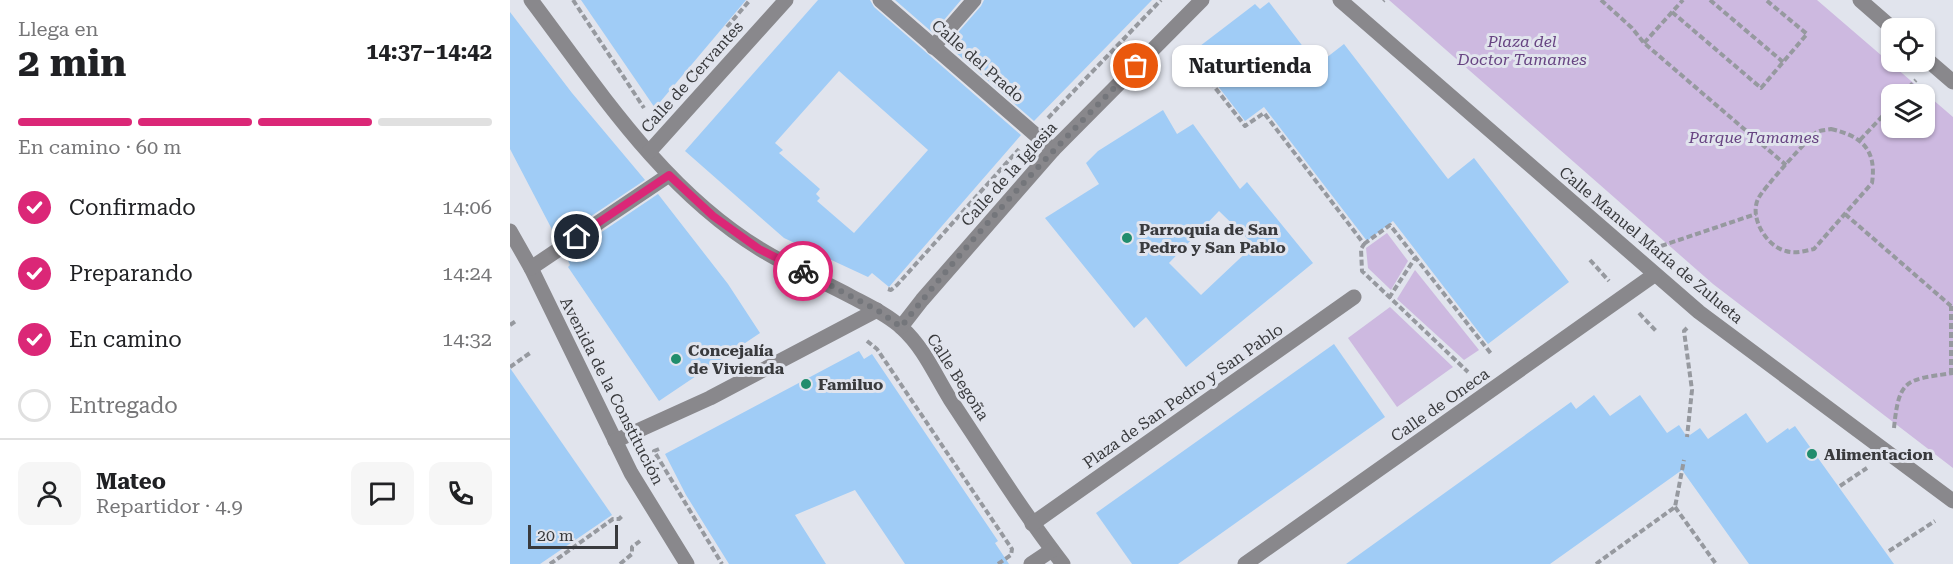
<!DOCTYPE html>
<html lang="es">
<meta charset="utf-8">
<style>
body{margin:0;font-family:"Roboto Serif",serif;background:#f6f6f6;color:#202124;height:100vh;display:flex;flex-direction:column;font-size:22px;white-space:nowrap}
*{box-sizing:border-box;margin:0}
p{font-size:20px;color:#757577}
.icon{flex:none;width:33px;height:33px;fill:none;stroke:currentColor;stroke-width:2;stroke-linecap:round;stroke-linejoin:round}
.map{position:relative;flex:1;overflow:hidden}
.sheet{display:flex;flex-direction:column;background:#fff;width:510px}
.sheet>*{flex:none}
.controls{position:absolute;left:1371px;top:18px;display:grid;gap:12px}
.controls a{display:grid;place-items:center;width:54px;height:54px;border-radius:12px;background:#fff;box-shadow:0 2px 4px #0004;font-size:30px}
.scale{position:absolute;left:18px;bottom:15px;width:90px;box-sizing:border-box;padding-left:6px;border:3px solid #393a3d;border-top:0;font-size:16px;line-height:21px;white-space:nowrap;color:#393a3d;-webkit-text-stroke:4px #e1e4ed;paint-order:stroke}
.pin{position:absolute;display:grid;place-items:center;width:51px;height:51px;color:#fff;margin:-26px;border:3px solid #fff;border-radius:50%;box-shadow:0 2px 6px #0007}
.courier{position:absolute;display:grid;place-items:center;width:60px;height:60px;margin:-30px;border:4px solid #db2777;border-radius:50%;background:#fff;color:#222;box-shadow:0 2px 8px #0007}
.bubble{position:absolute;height:42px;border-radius:12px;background:#fff;box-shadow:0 2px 4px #0004;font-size:20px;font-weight:700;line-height:42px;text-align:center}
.headline em{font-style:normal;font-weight:700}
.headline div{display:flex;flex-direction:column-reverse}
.headline{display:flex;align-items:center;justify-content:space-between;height:102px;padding:0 18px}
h1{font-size:39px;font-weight:700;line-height:45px}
.bar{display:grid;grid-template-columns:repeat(4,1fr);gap:9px 6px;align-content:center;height:72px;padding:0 18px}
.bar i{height:8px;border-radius:4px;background:#e0e0e0}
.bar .on{background:#db2777}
.bar p{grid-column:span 4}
.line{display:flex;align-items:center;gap:15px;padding:0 18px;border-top:2px solid #e0e0e0}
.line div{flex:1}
.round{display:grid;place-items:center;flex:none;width:63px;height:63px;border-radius:12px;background:#f6f6f6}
ol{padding:0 18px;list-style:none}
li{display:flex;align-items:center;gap:18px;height:66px}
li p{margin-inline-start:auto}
li .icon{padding:6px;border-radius:50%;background:#db2777;color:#fff;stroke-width:4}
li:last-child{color:#757577}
li i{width:33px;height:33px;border:3px solid #e0e0e0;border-radius:50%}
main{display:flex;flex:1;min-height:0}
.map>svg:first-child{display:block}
.green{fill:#cdb9e0;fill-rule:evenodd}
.building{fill:#a0ccf6;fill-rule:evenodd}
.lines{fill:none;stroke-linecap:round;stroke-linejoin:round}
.path{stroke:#96999f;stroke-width:4;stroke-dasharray:6 3;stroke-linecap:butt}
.minor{stroke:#89888c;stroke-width:15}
.done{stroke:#74767b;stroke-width:6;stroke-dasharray:0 10.8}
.route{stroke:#db2777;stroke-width:8}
.poi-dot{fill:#218d6d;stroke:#e1e4ed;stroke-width:2}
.labels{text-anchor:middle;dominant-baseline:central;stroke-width:6;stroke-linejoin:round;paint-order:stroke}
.park-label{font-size:16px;font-style:italic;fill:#674482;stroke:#e1e4ed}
.street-label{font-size:16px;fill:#393a3d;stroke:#e1e4ed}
.poi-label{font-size:16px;font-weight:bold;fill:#393a3d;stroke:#e1e4ed;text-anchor:start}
</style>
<main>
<section class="sheet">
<div class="headline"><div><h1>2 min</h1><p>Llega en</p></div><em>14:37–14:42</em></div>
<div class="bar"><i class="on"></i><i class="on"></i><i class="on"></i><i></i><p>En camino · 60 m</p></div>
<ol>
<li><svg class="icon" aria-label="check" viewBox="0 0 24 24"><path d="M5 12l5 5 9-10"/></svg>Confirmado<p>14:06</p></li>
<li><svg class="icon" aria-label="check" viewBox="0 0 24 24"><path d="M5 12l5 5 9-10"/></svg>Preparando<p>14:24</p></li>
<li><svg class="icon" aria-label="check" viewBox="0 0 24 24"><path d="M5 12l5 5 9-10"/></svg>En camino<p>14:32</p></li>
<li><i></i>Entregado</li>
</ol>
<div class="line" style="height:108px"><a class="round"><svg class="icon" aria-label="person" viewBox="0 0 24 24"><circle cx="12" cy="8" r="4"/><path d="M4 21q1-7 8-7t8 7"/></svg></a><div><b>Mateo</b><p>Repartidor · 4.9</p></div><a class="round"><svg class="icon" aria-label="chat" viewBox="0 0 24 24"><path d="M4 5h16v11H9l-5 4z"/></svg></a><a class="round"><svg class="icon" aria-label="phone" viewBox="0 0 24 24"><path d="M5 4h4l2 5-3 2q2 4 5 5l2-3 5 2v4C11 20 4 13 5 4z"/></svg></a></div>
</section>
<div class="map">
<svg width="1443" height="564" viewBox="0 0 1443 564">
<rect width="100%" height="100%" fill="#e1e4ed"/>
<!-- green -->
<g class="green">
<path d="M879,0H1307L1443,117V468L1203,284ZM1382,94H1414V128H1382Z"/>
<path d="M877,233L898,261L881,290L858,268L856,248Z"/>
<path d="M905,270L969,350L954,360L887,299Z"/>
<path d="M880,307L943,367L887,407L838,338Z"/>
</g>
<!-- building -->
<g class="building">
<path d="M71,0H236L145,108Z"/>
<path d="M308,0H360L364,7L511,135L379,287L362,273L358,277L274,238L175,151ZM329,71L418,150L344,233L307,201L310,198L306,194L310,189L269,153L273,150L265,143Z"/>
<path d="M385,0H451L423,33Z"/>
<path d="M474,0H642L524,121L437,45L471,6Z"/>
<path d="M759,2L807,65L834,44L938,179L964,158L1059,282L978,344L883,221L857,241L754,107L735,121L686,58L695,51L690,46L711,30L745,4L750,9Z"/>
<path d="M0,12L62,93L135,180L47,239L0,149Z"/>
<path d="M653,110L667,134L683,124L730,189L737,182L803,263L676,367L636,317L624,328L535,218L589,184L576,163L588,151ZM709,211L744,245L691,295L659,263Z"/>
<path d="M148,194L218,284L250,333L149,401L58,267L60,265L56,256Z"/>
<path d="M824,344L875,417L668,564H622L586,513Z"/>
<path d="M349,351L354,359L362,354L488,541L485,543L499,564H395L345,490L285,515L316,564H219L176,495L155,454Z"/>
<path d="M0,368L102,515L30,564H0Z"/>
<path d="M1084,395L1100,416L1130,395L1157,433L1169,425L1177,437L1190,428L1198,439L1236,413L1257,443L1278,428L1279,430L1285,426L1384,564H1239L1172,470L1040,564H836L1061,402L1066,409Z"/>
</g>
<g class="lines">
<!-- path -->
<g class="path">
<path d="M63,0L134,108"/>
<path d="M1091,0L1122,28L1134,43L1276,165"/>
<path d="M1200,0L1273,62"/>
<path d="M873,1L874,0"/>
<path d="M1162,12L1251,88L1297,34L1256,0"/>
<path d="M217,27L240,0"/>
<path d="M1134,43L1173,0"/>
<path d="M678,53L735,126L754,113L854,244L851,249L852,271L958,372"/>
<path d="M1392,94L1406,80"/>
<path d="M538,118L651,0"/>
<path d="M1321,129C1351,136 1367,149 1362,183L1304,249C1295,251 1285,254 1276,251C1257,247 1239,218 1248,199C1251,191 1301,135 1307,132C1311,130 1317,130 1321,129Z"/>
<path d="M1350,140L1382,106"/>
<path d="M1335,214L1441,306L1443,305"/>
<path d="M854,244L880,225L982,355"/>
<path d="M1151,246L1246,214"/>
<path d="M1080,260L1099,281"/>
<path d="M378,289L381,290L387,285L509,149"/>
<path d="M879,298L905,258"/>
<path d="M1129,313L1146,331"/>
<path d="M0,325L6,321"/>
<path d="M1177,328L1174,331L1182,390L1177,437"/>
<path d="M357,341L367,349L502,549L501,555L488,564"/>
<path d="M0,367L20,353"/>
<path d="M1441,374V306"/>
<path d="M1384,428C1389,378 1396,380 1443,373"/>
<path d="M149,449L144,451L212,564"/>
<path d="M1330,486L1357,468"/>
<path d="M1165,507L1206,564"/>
<path d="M1379,551L1425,521"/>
<path d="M40,564L103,519H109L113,515"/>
<path d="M110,564L122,554V547L130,541"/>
<path d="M1086,564L1165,507L1174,460"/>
</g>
<!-- minor -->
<g class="minor">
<path d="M21,0C88,89 153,190 250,249C279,267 312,281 342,297C359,306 378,315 392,328C414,348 425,375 440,399C477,455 512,511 553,564"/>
<path d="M370,0L543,150"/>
<path d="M830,0L1189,312L1443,501"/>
<path d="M1350,0L1382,28"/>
<path d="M423,47L464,0"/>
<path d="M1414,57L1443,82"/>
<path d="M139,152L276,0"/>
<path d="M0,231L21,268L121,473L177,564"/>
<path d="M21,268L159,175"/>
<path d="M391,327L412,300L543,150L692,0"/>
<path d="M105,441L200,398L367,310"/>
<path d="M522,524L844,297"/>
<path d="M521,564L542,550"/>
<path d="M735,564L1144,275"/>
</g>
</g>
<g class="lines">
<!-- done -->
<path class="done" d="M293,271L367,310L391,327C463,235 543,149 626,66"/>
<!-- route -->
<path class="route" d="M67,237L159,175L203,216L249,249L293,271"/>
</g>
<!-- markers -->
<g class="poi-dot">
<circle cx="617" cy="238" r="6"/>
<circle cx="166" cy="359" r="6"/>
<circle cx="296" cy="384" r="6"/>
<circle cx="1302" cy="454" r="6"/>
</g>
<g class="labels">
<!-- park labels -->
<g class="park-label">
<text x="1012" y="41">Plaza del<tspan x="1012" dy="18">Doctor Tamames</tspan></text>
<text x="1244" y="137">Parque Tamames</text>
</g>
<!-- street labels -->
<g class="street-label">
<text transform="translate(468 61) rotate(41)">Calle del Prado</text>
<text transform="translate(182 77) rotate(-48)">Calle de Cervantes</text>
<text transform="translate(499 174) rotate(-48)">Calle de la Iglesia</text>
<text transform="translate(1141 245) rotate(40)">Calle Manuel María de Zulueta</text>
<text transform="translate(448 377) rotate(57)">Calle Begoña</text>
<text transform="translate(102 391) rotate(63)">Avenida de la Constitución</text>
<text transform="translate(673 396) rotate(-35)">Plaza de San Pedro y San Pablo</text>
<text transform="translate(930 405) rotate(-35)">Calle de Oneca</text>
</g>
<!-- poi labels -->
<g class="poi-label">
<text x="629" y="229">Parroquia de San<tspan x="629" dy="18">Pedro y San Pablo</tspan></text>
<text x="178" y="350">Concejalía<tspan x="178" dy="18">de Vivienda</tspan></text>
<text x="308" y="384">Familuo</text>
<text x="1314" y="454">Alimentacion</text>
</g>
</g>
</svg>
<div class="controls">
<a><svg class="icon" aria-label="locate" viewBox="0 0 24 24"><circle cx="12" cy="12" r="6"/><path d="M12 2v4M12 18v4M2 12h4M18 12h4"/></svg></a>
<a><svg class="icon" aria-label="layers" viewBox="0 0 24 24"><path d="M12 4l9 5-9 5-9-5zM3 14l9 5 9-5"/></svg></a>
</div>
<div class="scale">20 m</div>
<div class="pin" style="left:626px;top:66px;background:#ea580c"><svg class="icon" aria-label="bag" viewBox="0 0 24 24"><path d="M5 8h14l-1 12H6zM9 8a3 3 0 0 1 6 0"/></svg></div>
<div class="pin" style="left:67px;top:237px;background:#1f2937"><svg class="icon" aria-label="home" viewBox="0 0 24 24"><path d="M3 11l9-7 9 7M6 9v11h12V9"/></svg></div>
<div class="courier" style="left:293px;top:271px"><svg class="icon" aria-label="bike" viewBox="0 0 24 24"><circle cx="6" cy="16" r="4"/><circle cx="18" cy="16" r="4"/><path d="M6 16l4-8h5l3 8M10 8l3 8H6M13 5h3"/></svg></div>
<div class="bubble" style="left:662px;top:45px;width:156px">Naturtienda</div>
</div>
</main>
